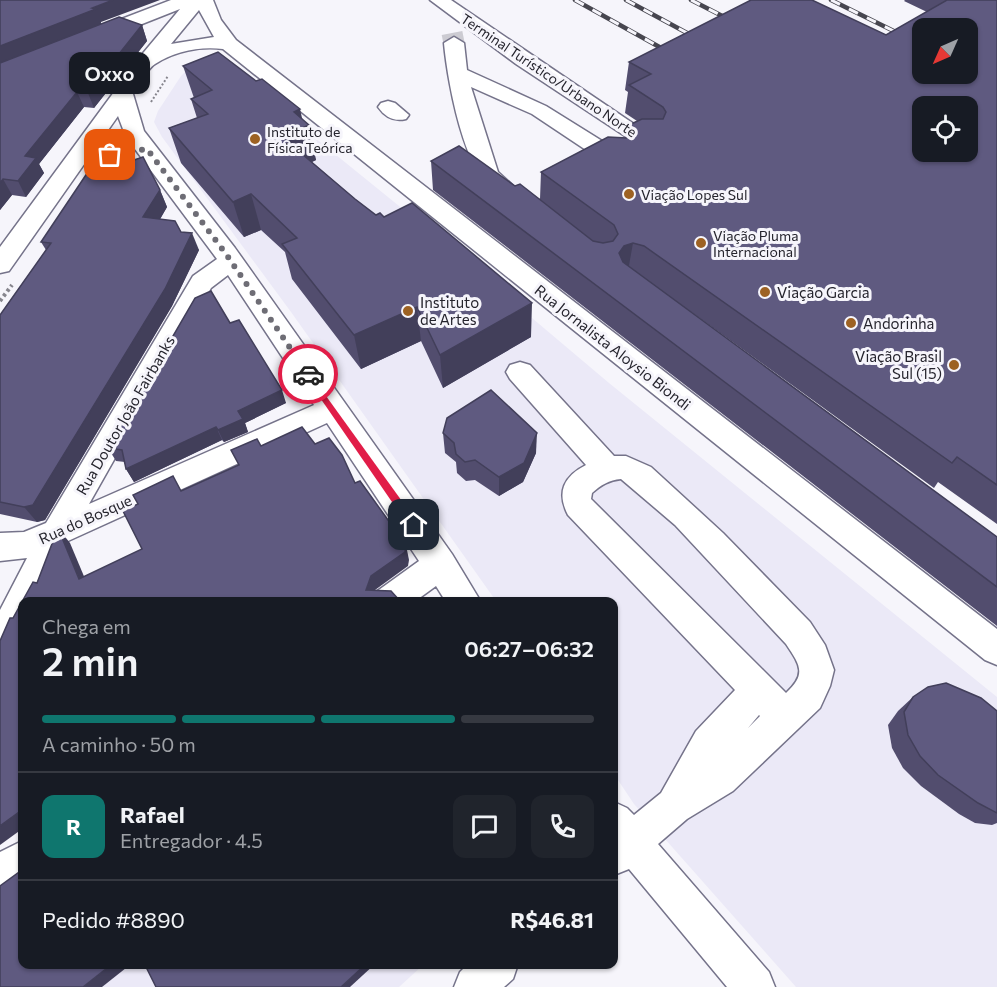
<!DOCTYPE html>
<html lang="pt">
<meta charset="utf-8">
<style>
body{margin:0;font-family:Commissioner,sans-serif;background:#20242c;color:#f1f3f6;height:100vh;display:flex;flex-direction:column;font-size:22px;white-space:nowrap}
*{box-sizing:border-box;margin:0}
p{font-size:20px;color:#9ea1a6}
.icon{flex:none;width:33px;height:33px;fill:none;stroke:currentColor;stroke-width:2;stroke-linecap:round;stroke-linejoin:round}
.map{position:relative;flex:1;overflow:hidden}
.details{position:absolute;left:18px;top:597px;width:600px;height:372px;display:flex;flex-direction:column;background:#171b24;border-radius:12px;box-shadow:0 2px 4px #0004}
.details>*{flex:none}
.needle{width:39px;rotate:225deg}
.fabs{position:absolute;left:912px;top:18px;display:grid;gap:12px}
.fabs a{display:grid;place-items:center;width:66px;height:66px;border-radius:12px;background:#171b24;box-shadow:0 2px 4px #0004;font-size:30px}
.pin{position:absolute;display:grid;place-items:center;width:51px;height:51px;color:#fff;margin:-26px;border-radius:12px;box-shadow:0 3px 9px #0006}
.courier{position:absolute;display:grid;place-items:center;width:60px;height:60px;margin:-30px;border:4px solid #e11d48;border-radius:50%;background:#fff;color:#222;box-shadow:0 2px 8px #0007}
.bubble{position:absolute;height:42px;border-radius:12px;background:#171b24;box-shadow:0 2px 4px #0004;font-size:20px;font-weight:600;line-height:42px;text-align:center}
.head em{font-style:normal;font-weight:600}
.head div{display:flex;flex-direction:column-reverse}
.head{display:flex;align-items:center;justify-content:space-between;height:102px;padding:0 24px}
h1{font-size:39px;font-weight:600;line-height:45px}
.bar{display:grid;grid-template-columns:repeat(4,1fr);gap:9px 6px;align-content:center;height:72px;padding:0 24px}
.bar i{height:8px;border-radius:4px;background:#363941}
.bar .on{background:#0f766e}
.bar p{grid-column:span 4}
.line{display:flex;align-items:center;gap:15px;padding:0 24px;border-top:2px solid #363941}
.line div{flex:1}
.round{display:grid;place-items:center;flex:none;width:63px;height:63px;border-radius:12px;background:#20242c}
.map>svg:first-child{display:block}
.built{fill:#ebe9f7}
.lines{fill:none;stroke-linecap:round;stroke-linejoin:round}
.minor-tunnel{stroke:#cccbd2;stroke-width:21;stroke-dasharray:21 10;stroke-linecap:butt}
.minor-casing{stroke:#75738a;stroke-width:3}
.path-far1{stroke:#86858d;stroke-width:2;stroke-dasharray:2 2;stroke-linecap:butt}
.path{stroke:#86858d;stroke-width:4;stroke-dasharray:3 3;stroke-linecap:butt}
.minor{fill:#fff;fill-rule:evenodd}
.rail-casing{stroke:#47464f;stroke-width:4.5}
.rail{stroke:#f6f5fb;stroke-width:3;stroke-dasharray:10;stroke-linecap:butt}
.wall{fill:#524d6e}
.shaded-wall{fill:#423f5a}
.building{fill:#5f5a80;stroke:#423f5a;stroke-width:1.5;fill-rule:evenodd}
.route{fill:#e11d48}
.done{stroke:#6e6d75;stroke-width:6;stroke-dasharray:0 10.8}
.poi-dot{fill:#9d6223;stroke:#f6f5fb;stroke-width:2}
.labels{text-anchor:middle;dominant-baseline:central;stroke-width:6;stroke-linejoin:round;paint-order:stroke}
.far-street-label{font-size:14px;fill:#25242d;stroke:#f6f5fb}
.far-poi-label{font-size:14px;fill:#25242d;stroke:#f6f5fb;text-anchor:start}
.poi-label{font-size:15px;fill:#25242d;stroke:#f6f5fb;text-anchor:start}
.street-label{font-size:15px;fill:#25242d;stroke:#f6f5fb}
</style>
<div class="map">
<svg width="997" height="987" viewBox="0 0 997 987">
<rect width="100%" height="100%" fill="#f6f5fb"/>
<!-- built -->
<g class="built">
<path d="M219,60L404,210L609,383L997,697V987H796L634,804L614,774V602L496,601L291,312L162,137L154,122L158,111L181,76L190,67Z"/>
<path d="M130,964L156,965L167,987H102Z"/>
<path d="M300,965H423L399,987H314Z"/>
</g>
<g class="lines">
<!-- minor-tunnel -->
<path class="minor-tunnel" d="M452,33L454,43"/>
<!-- minor casing -->
<g class="minor-casing">
<g id="minor">
<path d="M171,0H213L221,20L236,40L997,629V665L985,660L223,49C201,46 174,51 155,64C147,69 139,85 133,94L144,131L235,248L452,554L481,602H446L436,586L414,602H372L376,592L419,561L327,423L68,541L38,602H22V633L12,654L0,659V610L27,558L0,561V533L24,532L46,523L193,276L217,259L126,137L118,116L9,271L0,273V247L139,58L180,9L99,41L92,43L82,37L85,33ZM199,10L214,37L171,44ZM228,275L314,405L89,504L211,288Z"/>
<path d="M430,0H451L659,141L656,146H640L516,64Z"/>
<path d="M454,37L464,43L467,70L546,106L623,154L626,159L623,164H607L532,114L471,87L498,172L521,193L518,198C468,211 447,77 444,43Z"/>
<path d="M388,101L395,103L409,115L406,119C394,122 385,117 378,107L381,103Z"/>
<path d="M520,362L530,365L614,456H626L651,467L723,533L810,622L825,645L834,670L830,686L820,708L733,791L687,819L658,844L769,972L775,987H727L629,869L614,875V802L627,808L634,815L661,793L696,731L735,690L568,515C556,492 564,476 586,465L510,379L506,372L510,365ZM621,479L675,525L786,644C800,665 807,674 786,693L591,499L592,493C601,485 609,480 621,479ZM759,715L760,716L748,728Z"/>
<path d="M22,841V883L0,896V852Z"/>
<path d="M468,964H518L513,979L504,987H454L460,972Z"/>
</g>
</g>
<!-- path-far1 -->
<path class="path-far1" d="M151,102L168,76"/>
<!-- path -->
<path class="path" d="M0,301L12,285"/>
<!-- minor -->
<use href="#minor" class="minor"/>
<!-- rail casing -->
<g class="rail-casing">
<g id="rail">
<path d="M575,0L672,54"/>
<path d="M626,0L700,40"/>
<path d="M691,0L736,23"/>
<path d="M831,0L922,45"/>
</g>
</g>
<!-- rail -->
<use href="#rail" class="rail"/>
</g>
<!-- wall -->
<g class="wall">
<path d="M0,0L101,22V24L142,25L147,41L94,108L84,107L39,164L44,173L26,197L12,195L0,210Z"/>
<path d="M905,0H997V524L938,482L934,488L676,301L997,537V626L433,190L431,161L515,186L540,199L541,172L628,137L629,125L637,121L625,113L628,92L625,90L629,62L886,35L927,12L904,1Z"/>
<path d="M183,66L302,118L316,160L312,162L355,199L531,337L443,388L421,341L361,369L292,279L285,252L261,230L244,237L181,163L169,128L197,118L191,99L194,98Z"/>
<path d="M134,160L160,190L167,207L160,219L181,232L199,250L172,306L45,520L37,522L0,514V315L46,250L41,242Z"/>
<path d="M230,323L286,403L245,423L248,432L224,442L222,440L134,482L126,469L125,462L116,461L108,448Z"/>
<path d="M443,433L536,453L523,482L499,496L475,480L466,481L457,473L456,462L445,453Z"/>
<path d="M913,697L997,711V823L992,825L975,823L959,814L921,786L903,768L892,748L888,725L898,711Z"/>
</g>
<!-- shaded-wall -->
<g class="shaded-wall">
<path d="M113,0H160L101,22V24L0,64V46L92,8Z"/>
<path d="M142,25L147,41L94,108L88,93Z"/>
<path d="M77,92L84,107L39,164L44,173L26,197L18,181L25,156Z"/>
<path d="M300,109L304,127L309,125L316,160L290,172L282,137L294,112Z"/>
<path d="M3,179L12,195L0,210V183Z"/>
<path d="M160,190L167,207L151,235L143,217Z"/>
<path d="M251,194L261,230L244,237L233,202Z"/>
<path d="M192,233L199,250L172,306L45,520L37,522L24,507Z"/>
<path d="M633,243L628,271L619,274V253L624,246Z"/>
<path d="M532,303L531,337L443,388L440,355Z"/>
<path d="M417,307L421,341L361,369L354,335Z"/>
<path d="M282,390L286,403L245,423L248,432L224,442L218,430L238,411Z"/>
<path d="M216,427L222,440L134,482L126,469Z"/>
<path d="M537,433L536,453L523,482L499,496V477Z"/>
<path d="M58,528L70,543L91,593L79,579Z"/>
<path d="M406,545L409,560L408,566L375,590H366L371,576Z"/>
<path d="M22,810V829L0,845V826Z"/>
<path d="M112,964H131L102,987H83Z"/>
<path d="M366,964H375L350,987H341Z"/>
</g>
<!-- building -->
<g class="building">
<path d="M0,0H113L92,8L96,9L0,46Z"/>
<path d="M751,0H812L886,35L947,0H997V485L957,457L952,463L644,246L633,243L624,246L619,253L623,262L997,537V587L431,161L459,146L515,186L520,184L593,241L603,243L613,241L618,234L614,225L541,172L608,137L627,138L632,132L629,125L642,119H663L666,112L663,107L629,85L651,74L629,62ZM922,28H968V74H922ZM922,106H968V152H922Z"/>
<path d="M119,17L142,25L88,93L77,92L25,156L36,158L18,181L3,179L0,183V63Z"/>
<path d="M218,52L256,81L262,79L300,109L294,112L309,125L282,137L355,199L376,215L380,213L384,217L412,203L532,303L440,355L417,307L354,335L282,244L297,238L251,194L233,202L169,128L208,114L191,99L212,90L183,66Z"/>
<path d="M123,146L134,160L143,157L160,190L143,217L175,221L181,232L192,233L165,289L33,505L24,507L0,502V315L51,243L41,242L100,154Z"/>
<path d="M211,291L230,323L239,320L282,390L238,411L243,419L218,430L216,427L126,469L122,450L108,448L195,298Z"/>
<path d="M491,390L537,433L524,463L499,477L475,460L465,462L456,454L454,443L443,433L447,418Z"/>
<path d="M302,427L315,444L329,438L342,455L355,483L360,481L406,545L405,552L371,576L366,590L391,591L401,602H22V811V810L0,826V641L10,618H13L33,582L37,583L58,528L79,579L142,549L123,511L138,504L133,495L173,476L181,491L239,465L231,450L257,439L261,446Z"/>
<path d="M438,598L441,602H433Z"/>
<path d="M946,683L981,698L997,711V813L978,803L938,775L920,756L908,735L904,712L913,697L928,687Z"/>
<path d="M22,870V964H112L83,987H0V886Z"/>
<path d="M143,964H366L341,987H156L146,967Z"/>
</g>
<!-- route -->
<path class="route" d="M308,371L417,522V528H410L305,376V372Z"/>
<g class="lines">
<!-- done -->
<path class="done" d="M110,155L147,149L226,254L308,374"/>
</g>
<!-- markers -->
<g class="poi-dot">
<circle cx="255" cy="139" r="6"/>
<circle cx="629" cy="194" r="6"/>
<circle cx="701" cy="243" r="6"/>
<circle cx="765" cy="292" r="6"/>
<circle cx="408" cy="311" r="6"/>
<circle cx="851" cy="323" r="6"/>
<circle cx="954" cy="365" r="6"/>
</g>
<g class="labels">
<!-- far-street labels -->
<g class="far-street-label">
<text transform="translate(549 75) rotate(34)">Terminal Turístico/Urbano Norte</text>
</g>
<!-- far-poi labels -->
<g class="far-poi-label">
<text x="267" y="131">Instituto de<tspan x="267" dy="16">Física Teórica</tspan></text>
<text x="641" y="194">Viação Lopes Sul</text>
<text x="713" y="235">Viação Pluma<tspan x="713" dy="16">Internacional</tspan></text>
</g>
<!-- poi labels -->
<g class="poi-label">
<text x="777" y="292">Viação Garcia</text>
<text x="420" y="302">Instituto<tspan x="420" dy="17">de Artes</tspan></text>
<text x="863" y="323">Andorinha</text>
<text x="942" y="356" text-anchor="end">Viação Brasil<tspan x="942" dy="17">Sul (15)</tspan></text>
</g>
<!-- street labels -->
<g class="street-label">
<text transform="translate(613 347) rotate(38)">Rua Jornalista Aloysio Biondi</text>
<text transform="translate(125 415) rotate(-60)">Rua Doutor João Fairbanks</text>
<text transform="translate(85 519) rotate(-24)">Rua do Bosque</text>
</g>
</g>
</svg>
<div class="fabs">
<a><svg class="needle" viewBox="-14 -14 28 28"><path d="M0-13l5 13h-10z" fill="#e53935"/><path d="M0 13l5-13h-10z" fill="#9ea1a6"/></svg></a>
<a><svg class="icon" aria-label="locate" viewBox="0 0 24 24"><circle cx="12" cy="12" r="6"/><path d="M12 2v4M12 18v4M2 12h4M18 12h4"/></svg></a>
</div>
<div class="pin" style="left:110px;top:155px;background:#ea580c"><svg class="icon" aria-label="bag" viewBox="0 0 24 24"><path d="M5 8h14l-1 12H6zM9 8a3 3 0 0 1 6 0"/></svg></div>
<div class="pin" style="left:414px;top:525px;background:#1f2937"><svg class="icon" aria-label="home" viewBox="0 0 24 24"><path d="M3 11l9-7 9 7M6 9v11h12V9"/></svg></div>
<div class="courier" style="left:308px;top:374px"><svg class="icon" aria-label="car" viewBox="0 0 24 24"><path d="M5 17H2v-5l4-1 3-4h7l3 4 3 1v5h-3M9 17h6M6 11h13"/><circle cx="7" cy="17" r="2"/><circle cx="17" cy="17" r="2"/></svg></div>
<div class="bubble" style="left:69px;top:52px;width:81px">Oxxo</div>
<section class="details">
<div class="head"><div><h1>2 min</h1><p>Chega em</p></div><em>06:27–06:32</em></div>
<div class="bar"><i class="on"></i><i class="on"></i><i class="on"></i><i></i><p>A caminho · 50 m</p></div>
<div class="line" style="height:108px"><b class="round" style="background:#0f766e;color:#fff">R</b><div><b>Rafael</b><p>Entregador · 4.5</p></div><a class="round"><svg class="icon" aria-label="chat" viewBox="0 0 24 24"><path d="M4 5h16v11H9l-5 4z"/></svg></a><a class="round"><svg class="icon" aria-label="phone" viewBox="0 0 24 24"><path d="M5 4h4l2 5-3 2q2 4 5 5l2-3 5 2v4C11 20 4 13 5 4z"/></svg></a></div>
<div class="line" style="height:78px"><div>Pedido #8890</div><b>R$46.81</b></div>
</section>
</div>
